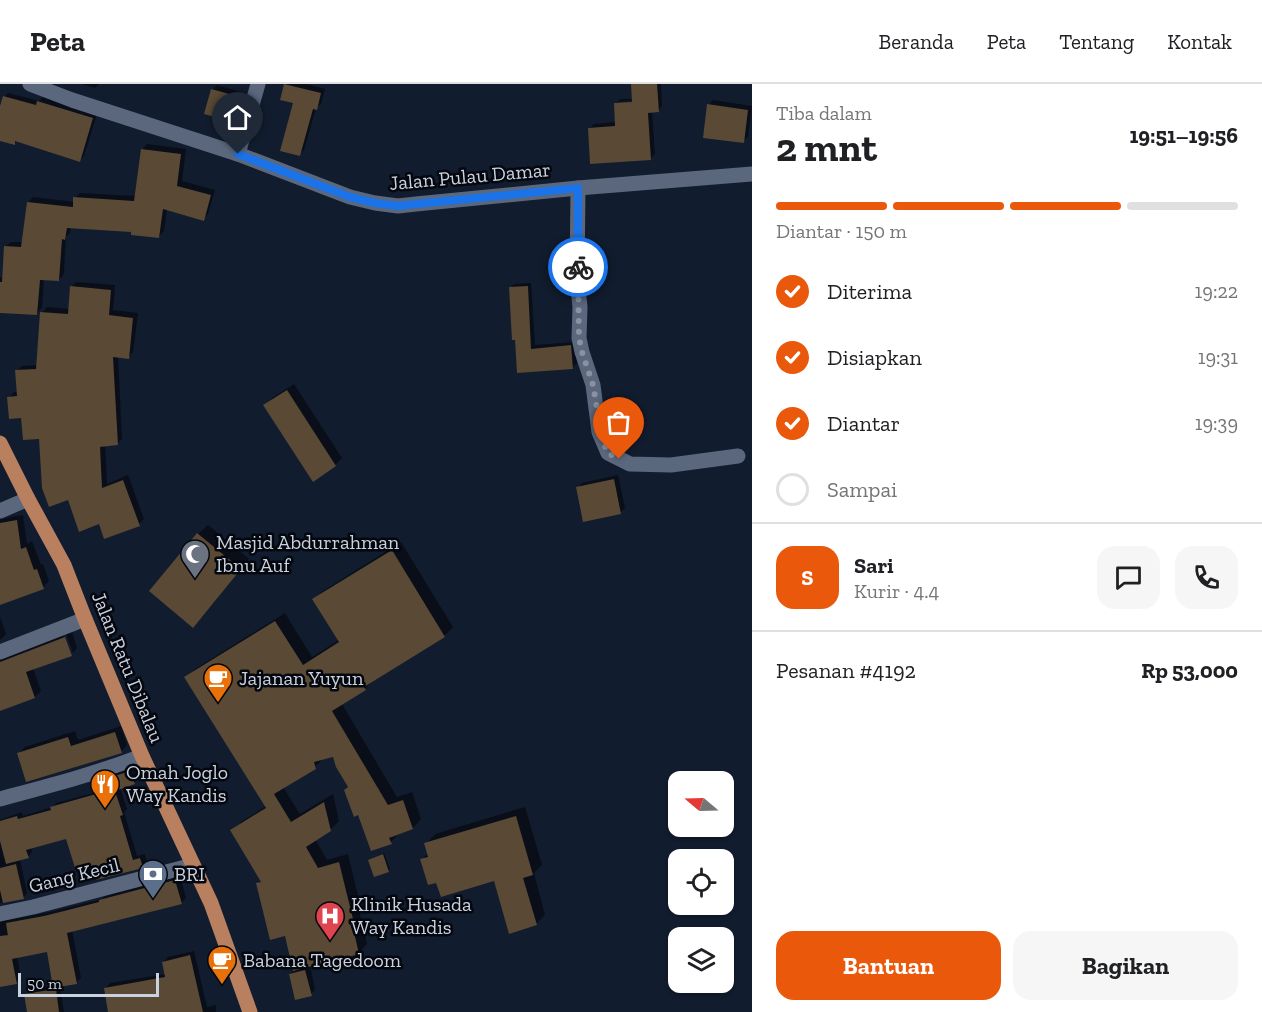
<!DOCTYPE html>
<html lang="id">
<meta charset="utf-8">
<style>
body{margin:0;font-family:"Zilla Slab",serif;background:#f6f6f6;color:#202124;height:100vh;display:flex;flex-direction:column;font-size:22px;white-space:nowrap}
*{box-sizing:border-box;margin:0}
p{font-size:20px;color:#757577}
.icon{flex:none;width:33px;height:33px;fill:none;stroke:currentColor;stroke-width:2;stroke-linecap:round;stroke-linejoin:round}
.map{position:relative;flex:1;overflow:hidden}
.details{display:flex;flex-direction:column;background:#fff;width:510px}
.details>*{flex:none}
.needle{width:39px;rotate:289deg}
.controls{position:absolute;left:668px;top:687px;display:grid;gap:12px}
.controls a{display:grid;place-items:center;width:66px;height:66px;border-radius:12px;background:#fff;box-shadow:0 2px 4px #0004;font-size:30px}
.scale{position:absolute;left:18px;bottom:15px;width:141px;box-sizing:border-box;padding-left:6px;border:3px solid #cbd2df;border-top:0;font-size:16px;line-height:21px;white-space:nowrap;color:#cbd2df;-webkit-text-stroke:4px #04070e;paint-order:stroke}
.pin{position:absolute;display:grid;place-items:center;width:51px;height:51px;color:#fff;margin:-62px -26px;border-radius:50% 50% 50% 0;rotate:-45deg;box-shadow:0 0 6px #0007}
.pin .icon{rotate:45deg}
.courier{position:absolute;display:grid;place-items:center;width:60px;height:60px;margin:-30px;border:4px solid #1a73e8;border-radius:50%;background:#fff;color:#222;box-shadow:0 2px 8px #0007}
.head em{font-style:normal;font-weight:700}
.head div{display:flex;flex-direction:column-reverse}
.head{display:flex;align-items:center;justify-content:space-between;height:102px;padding:0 24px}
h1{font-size:39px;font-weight:700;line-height:45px}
.bar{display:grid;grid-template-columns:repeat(4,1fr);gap:9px 6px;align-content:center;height:72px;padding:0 24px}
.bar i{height:8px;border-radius:4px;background:#e0e0e0}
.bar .selected{background:#ea580c}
.bar p{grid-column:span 4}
.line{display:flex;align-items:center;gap:15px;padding:0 24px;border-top:2px solid #e0e0e0}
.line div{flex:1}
.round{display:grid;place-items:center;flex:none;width:63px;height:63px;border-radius:18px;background:#f6f6f6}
ol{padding:0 24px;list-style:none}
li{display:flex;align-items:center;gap:18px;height:66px}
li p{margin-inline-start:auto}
li .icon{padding:6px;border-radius:50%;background:#ea580c;color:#fff;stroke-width:4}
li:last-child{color:#757577}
li i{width:33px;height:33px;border:3px solid #e0e0e0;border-radius:50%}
.cta{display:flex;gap:12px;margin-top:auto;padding:12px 24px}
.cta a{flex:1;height:69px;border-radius:18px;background:#ea580c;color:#fff;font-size:24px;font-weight:700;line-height:69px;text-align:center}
.cta a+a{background:#f6f6f6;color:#202124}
header{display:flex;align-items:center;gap:36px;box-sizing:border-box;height:84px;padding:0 30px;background:#fff;border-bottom:2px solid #e0e0e0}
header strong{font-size:28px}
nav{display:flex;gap:33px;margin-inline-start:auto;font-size:21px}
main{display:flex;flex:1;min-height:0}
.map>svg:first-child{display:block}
.shadow{fill:#0007;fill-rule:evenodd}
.building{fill:#594935}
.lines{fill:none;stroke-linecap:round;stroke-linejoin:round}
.minor{stroke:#5a677d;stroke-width:15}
.major{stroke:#b98060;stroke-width:15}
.done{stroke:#8a92a1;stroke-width:6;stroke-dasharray:0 10.8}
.route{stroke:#1a73e8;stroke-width:8}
.labels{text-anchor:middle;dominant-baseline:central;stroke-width:5;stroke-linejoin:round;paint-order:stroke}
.street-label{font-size:20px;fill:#cbd2df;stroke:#04070e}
.poi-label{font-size:20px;fill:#cbd2df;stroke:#04070e;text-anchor:start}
</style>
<header>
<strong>Peta</strong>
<nav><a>Beranda</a><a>Peta</a><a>Tentang</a><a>Kontak</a></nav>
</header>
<main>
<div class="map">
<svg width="752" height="928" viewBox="0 0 752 928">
<rect width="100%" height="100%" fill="#111c2e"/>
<!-- shadow -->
<g class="shadow">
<path d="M82,0H99L95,4Z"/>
<path d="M286,0H307L325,5L321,20L316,24L304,66L299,71L295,18L282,15Z"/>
<path d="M632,0H661L662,22L658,27H652L655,70L650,75L590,44L594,40L616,38L615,20L620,15H633ZM639,16V19L618,21V18Z"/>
<path d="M217,1L247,10L241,32L236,37L212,6Z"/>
<path d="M8,9L39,17L43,13L97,30L84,72L80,76L17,56L14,59L0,55V28L4,13Z"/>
<path d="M713,16L752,22L748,53L743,57L709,21Z"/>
<path d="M147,60L186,65L182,97L215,106L208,130L203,135L167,125L164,147L159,152L133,147L71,143L70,149L66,152L64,190L59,196L44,195L42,224L37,229L0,227V193H3L5,163L11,158H23L28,118L33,113L75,118V114L80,109L137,112L142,66Z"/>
<path d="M76,198L115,201L113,226L138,229L133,268L128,273L118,272L122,355L117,360L105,361L107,400L128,391L144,435L139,440L99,438L69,414L41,353L9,314L14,308H18L17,287L22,282L37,281L42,229L47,223L69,225L71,203Z"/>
<path d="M531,199L535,261L574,258L577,279L573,283L518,287L510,204L514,200Z"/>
<path d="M294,300L342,374L335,381L265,321L272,314Z"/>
<path d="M618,391L625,424L621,428L578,404L582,399Z"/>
<path d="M23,431L27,460L32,457L41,481L43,480L49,497L43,503L0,519V435Z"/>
<path d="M208,441L249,475L202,533L151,507L198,450Z"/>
<path d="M401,458L453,543L444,552L373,596L365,605L342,620L397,713L412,708L421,735L413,744L399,749L391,758L349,702L334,671L324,674L315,683L283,703L300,730L333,710L339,737L330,746L315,755L327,776L348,770L361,824L359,826L367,860L359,869L310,881L315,906L311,910L290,890L294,886L286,850L258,800L262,796L232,746L241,738L266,722L186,594L195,585L285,529L312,573L339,556L314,515L323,507Z"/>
<path d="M0,533L6,550L0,556Z"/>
<path d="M72,548L77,564L73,569L66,550Z"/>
<path d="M63,551L69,569H72L33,584L41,607L35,613L0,625V568Z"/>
<path d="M121,642L127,661L121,668L19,669L25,663L75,647L78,656Z"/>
<path d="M135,683L139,694L134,699L120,704L127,725L124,728L137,772L145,770L147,778L142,783L95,779L67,753L31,763L32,768L28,773L20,775L27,809L23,814L0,819V736L22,728L23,732L52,723L56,719L97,708L94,700L99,695Z"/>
<path d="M525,723L542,781L534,789L545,831L536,840L495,796L437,797L422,775L429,769L426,760L435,750Z"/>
<path d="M384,769L390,785L388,787L370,776Z"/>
<path d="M180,792L186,814L181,819L72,846L81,894L76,898L60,902L64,928H29L26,911L31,906L55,902L48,867L17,872L21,894L16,899L0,902V833L7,836L50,828L102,815L105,812Z"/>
<path d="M194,867L207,923L216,921V928H109L106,904L110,899L166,890L163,878L168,873Z"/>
</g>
<!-- building -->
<g class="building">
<path d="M284,0L321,9L317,26L313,25L300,72L280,67L293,19L280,16Z"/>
<path d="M631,0H657L659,28L648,29L651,76L590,80L588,44L615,42L614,19L632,18Z"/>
<path d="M211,5L244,14L237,39L204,30Z"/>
<path d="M3,12L36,21L37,17L93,34L80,78L15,57V61L0,57V22Z"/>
<path d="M707,20L748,26L744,59L703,54Z"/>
<path d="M141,65L181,70L177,102L211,111L204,137L163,125L159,154L131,151V148L67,144L65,156L62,155L59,197L40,196L37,231L0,229V198H2L4,162L21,163L27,118L73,123V113L134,117Z"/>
<path d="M70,202L111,206L109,231L133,234L129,275L113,273L118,361L100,363L102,404L123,396L140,442L104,455L99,440L79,448L68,416L49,423L42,404L39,355L23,356L21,334L9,335L7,313L17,312L15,286L36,285L40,228L68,230Z"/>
<path d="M528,202L531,265L571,261L573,285L517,289L515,256H512L509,203Z"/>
<path d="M287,306L336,382L313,398L263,321Z"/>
<path d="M614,395L621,430L583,438L576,403Z"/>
<path d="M17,436L21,465L26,463L34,486L37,485L44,505L0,521V439Z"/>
<path d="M197,449L241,485L193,544L149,507Z"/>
<path d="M392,466L445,553L364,603L366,606L332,627L388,721L403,716L413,745L389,754L392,760L371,767L358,731L354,733L344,706L348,703L336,683L333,673L314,678L316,685L274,710L291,738L324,718L331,747L306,763L318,784L339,778L353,835H351L359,870L293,887L285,852L270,856L256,799L261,798L230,746L266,724L184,593L275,537L303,581L339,558L312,515Z"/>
<path d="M65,553L72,572L26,588L35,614L0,627V578Z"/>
<path d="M115,648L122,669L26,698L17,669L68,653L71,662Z"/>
<path d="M130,687L135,700L115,707L123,731L120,732L133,776L140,774L143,784L96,796L94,781L76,787L66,755L26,766L29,774L6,780L0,757V737L17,732L18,735L51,726L50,723L96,710L93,699Z"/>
<path d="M516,732L533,791L523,794L537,841L509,850L494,797L441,813L436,799L428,801L420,775L428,773L424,759Z"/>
<path d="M383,770L389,788L374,793L368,776Z"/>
<path d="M16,780L24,815L3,819L0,806V784Z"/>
<path d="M175,796L182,820L67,849L77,900L53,904L47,868L12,875L17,900L0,903V852L8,851L10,866L6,839L44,832L68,826L99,818V816Z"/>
<path d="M190,871L203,928H108L104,904L165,893L162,878Z"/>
<path d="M305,886L312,912L295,916L289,890Z"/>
<path d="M56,905L59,928H27L24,910Z"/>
</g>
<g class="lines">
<!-- minor -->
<g class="minor">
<path d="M30,0L72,16L238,70L350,113L375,119L398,122L416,120L578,104L752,90"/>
<path d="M238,70L258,0"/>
<path d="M578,104L577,195L580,223L579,254L582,268L593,301L599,348L608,369L630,380L671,381L738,372"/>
<path d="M0,427L28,415"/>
<path d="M0,568L85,535"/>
<path d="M0,715C48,702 95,690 142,672"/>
<path d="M0,830L33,823L193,781"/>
</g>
<!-- major -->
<path class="major" d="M0,359L28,415L64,481L85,535L142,672L211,819L250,928"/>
</g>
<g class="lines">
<!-- done -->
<path class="done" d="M578,183L579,254L582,268L593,301L597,324L599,348L608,369L619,375"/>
<!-- route -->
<path class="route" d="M238,70L350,113L375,119L398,122L416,120L578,104V183"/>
</g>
<!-- icons -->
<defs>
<g id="mosque-pin" transform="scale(1.5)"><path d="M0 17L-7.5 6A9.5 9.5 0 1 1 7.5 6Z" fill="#6b7280" stroke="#04070e"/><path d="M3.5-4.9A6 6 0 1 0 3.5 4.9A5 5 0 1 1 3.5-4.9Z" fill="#fff"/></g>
<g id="cafe-pin" transform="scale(1.5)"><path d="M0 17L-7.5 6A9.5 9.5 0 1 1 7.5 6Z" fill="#e8710a" stroke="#04070e"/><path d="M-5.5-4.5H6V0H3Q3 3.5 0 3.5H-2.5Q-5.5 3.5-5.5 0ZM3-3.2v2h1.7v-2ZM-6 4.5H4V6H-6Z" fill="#fff"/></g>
<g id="restaurant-pin" transform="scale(1.5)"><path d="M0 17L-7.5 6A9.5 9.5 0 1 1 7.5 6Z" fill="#e8710a" stroke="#04070e"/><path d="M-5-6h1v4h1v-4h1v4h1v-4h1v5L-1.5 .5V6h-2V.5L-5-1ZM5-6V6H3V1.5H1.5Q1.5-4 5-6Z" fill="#fff"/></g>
<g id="bank-pin" transform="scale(1.5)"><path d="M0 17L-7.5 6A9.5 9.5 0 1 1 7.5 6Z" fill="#5c6f8a" stroke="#04070e"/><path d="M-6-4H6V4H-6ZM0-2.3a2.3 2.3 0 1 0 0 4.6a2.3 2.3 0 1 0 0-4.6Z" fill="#fff"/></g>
<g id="hospital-pin" transform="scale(1.5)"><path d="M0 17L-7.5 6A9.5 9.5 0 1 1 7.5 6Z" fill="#e0444e" stroke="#04070e"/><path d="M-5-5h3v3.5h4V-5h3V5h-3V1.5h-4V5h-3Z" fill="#fff"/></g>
</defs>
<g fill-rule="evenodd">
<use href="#mosque-pin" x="195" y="470"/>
<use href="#cafe-pin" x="218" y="594"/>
<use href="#restaurant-pin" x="105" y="700"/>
<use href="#bank-pin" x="153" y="790"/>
<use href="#hospital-pin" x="330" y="832"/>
<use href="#cafe-pin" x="222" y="876"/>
</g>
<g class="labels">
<!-- street labels -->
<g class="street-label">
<text transform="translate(470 92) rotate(-5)">Jalan Pulau Damar</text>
<text transform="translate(128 583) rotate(68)">Jalan Ratu Dibalau</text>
<text transform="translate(74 791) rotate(-14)">Gang Kecil</text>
</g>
<!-- poi labels -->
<g class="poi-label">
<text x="216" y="458">Masjid Abdurrahman<tspan x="216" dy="23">Ibnu Auf</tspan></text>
<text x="239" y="594">Jajanan Yuyun</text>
<text x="126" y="688">Omah Joglo<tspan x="126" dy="23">Way Kandis</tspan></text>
<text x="174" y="790">BRI</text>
<text x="351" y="820">Klinik Husada<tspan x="351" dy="23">Way Kandis</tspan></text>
<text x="243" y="876">Babana Tagedoom</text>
</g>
</g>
</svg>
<div class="controls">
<a><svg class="needle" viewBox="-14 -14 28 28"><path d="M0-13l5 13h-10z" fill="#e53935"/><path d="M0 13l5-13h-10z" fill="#757577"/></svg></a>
<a><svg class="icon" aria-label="locate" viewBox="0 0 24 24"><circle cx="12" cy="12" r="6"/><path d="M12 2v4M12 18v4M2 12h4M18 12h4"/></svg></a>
<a><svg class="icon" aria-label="layers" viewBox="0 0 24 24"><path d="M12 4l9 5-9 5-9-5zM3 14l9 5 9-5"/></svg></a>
</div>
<div class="scale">50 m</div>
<div class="pin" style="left:619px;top:375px;background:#ea580c"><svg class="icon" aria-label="bag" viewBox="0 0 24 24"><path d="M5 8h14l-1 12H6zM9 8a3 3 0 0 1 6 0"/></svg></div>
<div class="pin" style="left:238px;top:70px;background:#1f2937"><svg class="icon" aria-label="home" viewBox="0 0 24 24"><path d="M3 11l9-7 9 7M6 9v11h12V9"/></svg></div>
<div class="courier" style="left:578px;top:183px"><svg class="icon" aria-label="bike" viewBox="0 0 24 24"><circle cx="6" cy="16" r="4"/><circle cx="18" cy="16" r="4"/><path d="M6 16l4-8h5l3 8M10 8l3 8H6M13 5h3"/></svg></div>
</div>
<section class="details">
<div class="head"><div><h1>2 mnt</h1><p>Tiba dalam</p></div><em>19:51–19:56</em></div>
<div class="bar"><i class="selected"></i><i class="selected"></i><i class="selected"></i><i></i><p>Diantar · 150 m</p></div>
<ol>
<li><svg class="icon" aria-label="check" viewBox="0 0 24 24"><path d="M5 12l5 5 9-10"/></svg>Diterima<p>19:22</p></li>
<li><svg class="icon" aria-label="check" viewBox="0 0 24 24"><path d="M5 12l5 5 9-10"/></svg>Disiapkan<p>19:31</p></li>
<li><svg class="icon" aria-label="check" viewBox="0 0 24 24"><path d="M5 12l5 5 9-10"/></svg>Diantar<p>19:39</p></li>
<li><i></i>Sampai</li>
</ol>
<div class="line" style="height:108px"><b class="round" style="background:#ea580c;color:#fff">S</b><div><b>Sari</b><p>Kurir · 4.4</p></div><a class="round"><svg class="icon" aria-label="chat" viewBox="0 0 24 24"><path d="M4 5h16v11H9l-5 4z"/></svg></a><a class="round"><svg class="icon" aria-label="phone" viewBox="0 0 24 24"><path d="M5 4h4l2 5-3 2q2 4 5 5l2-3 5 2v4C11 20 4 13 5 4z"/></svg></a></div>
<div class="line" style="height:78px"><div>Pesanan #4192</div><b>Rp 53,000</b></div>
<div class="cta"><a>Bantuan</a><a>Bagikan</a></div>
</section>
</main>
